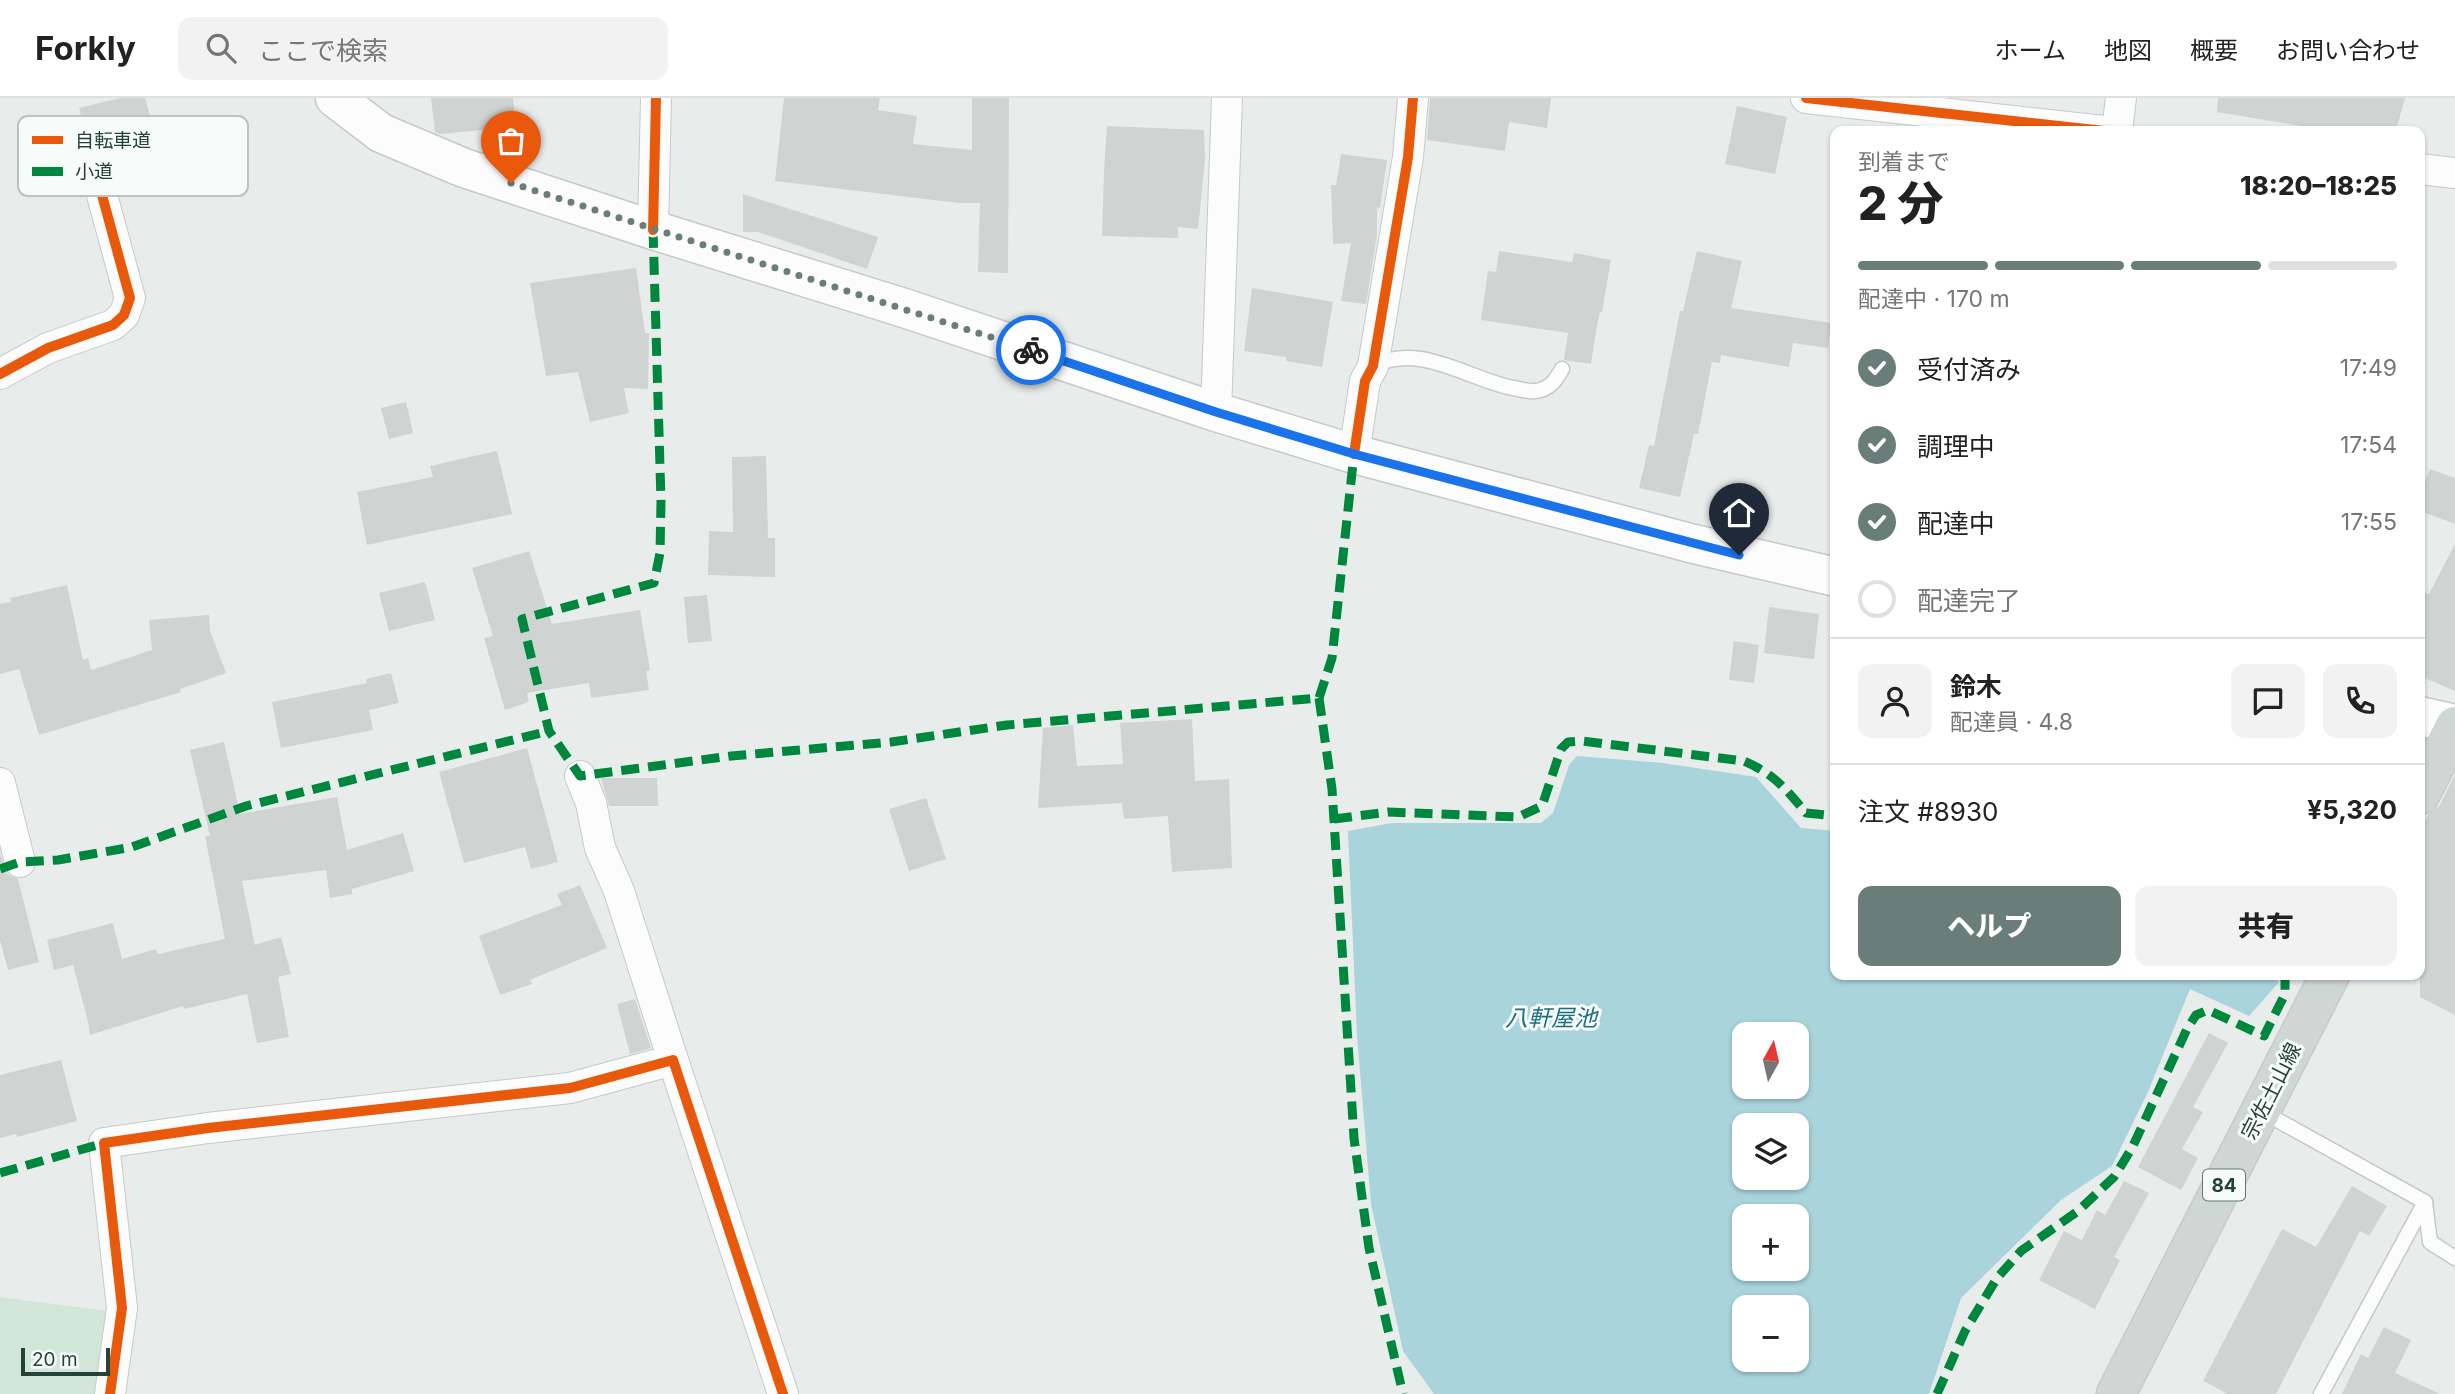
<!DOCTYPE html>
<html lang="ja">
<meta charset="utf-8">
<style>
body{margin:0;font-family:Inter,"Noto Sans JP",sans-serif;background:#f2f2f2;color:#222;height:100vh;display:flex;flex-direction:column;font-size:26px;white-space:nowrap}
*{box-sizing:border-box;margin:0}
p{font-size:23px;color:#767676}
.icon{flex:none;width:38px;height:38px;fill:none;stroke:currentColor;stroke-width:2;stroke-linecap:round;stroke-linejoin:round}
.map{position:relative;flex:1;overflow:hidden}
.side{position:absolute;left:1830px;top:28px;width:595px;height:854px;display:flex;flex-direction:column;background:#fff;border-radius:14px;box-shadow:0 2px 5px #0004}
.side>*{flex:none}
.needle{width:46px;rotate:8deg}
.buttons{position:absolute;left:1732px;top:924px;display:grid;gap:14px}
.buttons a{display:grid;place-items:center;width:77px;height:77px;border-radius:14px;background:#fff;box-shadow:0 2px 5px #0004;font-size:35px}
.scale{position:absolute;left:21px;bottom:18px;width:89px;box-sizing:border-box;padding-left:7px;border:4px solid #24423a;border-top:0;font-size:19px;line-height:24px;white-space:nowrap;color:#24423a;-webkit-text-stroke:5px #f7fbf9;paint-order:stroke}
.pin{position:absolute;display:grid;place-items:center;width:60px;height:60px;color:#fff;margin:-72px -30px;border-radius:50% 50% 50% 0;rotate:-45deg;box-shadow:0 0 7px #0007}
.pin .icon{rotate:45deg}
.courier{position:absolute;display:grid;place-items:center;width:70px;height:70px;margin:-35px;border:5px solid #1a73e8;border-radius:50%;background:#fff;color:#222;box-shadow:0 2px 9px #0007}
.overview em{font-style:normal;font-weight:800}
.overview div{display:flex;flex-direction:column-reverse}
.overview{display:flex;align-items:center;justify-content:space-between;height:119px;padding:0 28px}
h1{font-size:46px;font-weight:800;line-height:52px}
.bar{display:grid;grid-template-columns:repeat(4,1fr);gap:10px 7px;align-content:center;height:84px;padding:0 28px}
.bar i{height:9px;border-radius:5px;background:#e0e0e0}
.bar .active{background:#697e78}
.bar p{grid-column:span 4}
.line{display:flex;align-items:center;gap:18px;padding:0 28px;border-top:2px solid #e0e0e0}
.line div{flex:1}
.round{display:grid;place-items:center;flex:none;width:74px;height:74px;border-radius:14px;background:#f2f2f2}
ol{padding:0 28px;list-style:none}
li{display:flex;align-items:center;gap:21px;height:77px}
li p{margin-inline-start:auto}
li .icon{padding:7px;border-radius:50%;background:#697e78;color:#fff;stroke-width:4}
li:last-child{color:#767676}
li i{width:38px;height:38px;border:4px solid #e0e0e0;border-radius:50%}
.button{display:flex;gap:14px;margin-top:auto;padding:14px 28px}
.button a{flex:1;height:80px;border-radius:14px;background:#697e78;color:#fff;font-size:28px;font-weight:800;line-height:80px;text-align:center}
.button a+a{background:#f2f2f2;color:#222}
header{display:flex;align-items:center;gap:42px;box-sizing:border-box;height:98px;padding:0 35px;background:#fff;border-bottom:2px solid #e0e0e0}
header strong{font-size:33px}
nav{display:flex;gap:38px;margin-inline-start:auto;font-size:24px}
.search{width:490px;height:63px;background:#f2f2f2;display:flex;align-items:center;gap:18px;box-sizing:border-box;padding:0 24px;border-radius:14px;color:#767676;font-size:26px}
.map>svg:first-child{display:block}
.green{fill:#d1e6d8}
.water{fill:#a9d4db;fill-rule:evenodd}
.building{fill:#cfd4d2}
.lines{fill:none;stroke-linecap:round;stroke-linejoin:round}
.lane-casing{stroke:#c5cac8;stroke-width:17}
.street-casing{stroke:#c5cac8;stroke-width:32}
.secondary-casing{stroke:#c3cbc8;stroke-width:41}
.primary-casing{stroke:#c3ccc9;stroke-width:41}
.lane{stroke:#fcfcfc;stroke-width:14}
.street{stroke:#fcfcfc;stroke-width:30}
.secondary{stroke:#fcfcfc;stroke-width:38}
.primary{stroke:#cfd7d5;stroke-width:38}
.quiet{stroke:#00873e;stroke-width:9;stroke-dasharray:18 9;stroke-linecap:butt}
.cycleway-casing{stroke:#f7fbf9;stroke-width:15}
.cycleway{stroke:#e8590c;stroke-width:10}
.done{stroke:#697e78;stroke-width:7;stroke-dasharray:0 12.6}
.route{stroke:#1a73e8;stroke-width:9}
.labels{text-anchor:middle;dominant-baseline:central;stroke-width:6;stroke-linejoin:round;paint-order:stroke}
.shield{fill:#f7fbf9;stroke:#637a73;stroke-width:2}
.shield-label{font-size:19px;font-weight:bold;fill:#24423a}
.street-label{font-size:21px;fill:#24423a;stroke:#f7fbf9}
.water-label{font-size:23px;font-style:italic;fill:#1c6f80;stroke:#f7fbf9}
.key{fill:#f7fbf9;stroke:#b8c4c0;stroke-width:2}
.key-label{font-size:19px;fill:#24423a}
</style>
<header>
<strong>Forkly</strong>
<div class="search"><svg class="icon" aria-label="search" viewBox="0 0 24 24"><circle cx="10" cy="10" r="6"/><path d="M15 15l6 6"/></svg>ここで検索</div>
<nav><a>ホーム</a><a>地図</a><a>概要</a><a>お問い合わせ</a></nav>
</header>
<div class="map">
<svg width="2455" height="1296" viewBox="0 0 2455 1296">
<rect width="100%" height="100%" fill="#e8edeb"/>
<!-- green -->
<path class="green" d="M0,1199L108,1213L97,1296H0Z"/>
<!-- water -->
<path class="water" d="M1577,658L1663,665L1756,679L1801,730L1836,733V877H2271L2279,884L2249,918L2190,891L2148,994L2112,1068L2061,1102L1961,1200L1929,1296H1434L1403,1253L1371,1106L1357,937L1348,733L1392,725H1541L1553,715L1569,667ZM1745,936H1797V989H1745ZM1745,1027H1797V1080H1745ZM1745,1118H1797V1171H1745ZM1745,1209H1797V1262H1745Z"/>
<!-- building -->
<g class="building">
<path d="M120,0H145L155,38L90,54L79,10Z"/>
<path d="M431,0H513L516,29L440,36L435,34Z"/>
<path d="M784,0H880L878,12L917,18L913,46L972,52V0H1009L1008,175L978,174L980,105H959L775,83Z"/>
<path d="M1430,0H1551L1547,30L1509,24L1505,53L1427,42Z"/>
<path d="M2218,0H2405L2396,33H2332L2217,14Z"/>
<path d="M1737,8L1787,19L1775,76L1725,66Z"/>
<path d="M1107,28L1204,32L1205,61L1198,131L1178,129V140L1102,138L1104,72Z"/>
<path d="M1341,56L1387,62L1380,110L1377,109V137L1366,206L1341,203L1351,145L1333,146L1331,87H1336Z"/>
<path d="M743,96L878,139L867,171L758,134H743Z"/>
<path d="M1499,153L1572,164L1574,155L1611,162L1602,214H1600L1596,233L1591,266L1564,262L1568,235L1481,222L1488,173L1496,174Z"/>
<path d="M1697,153L1742,163L1731,210L1831,225L1828,250L1793,245L1789,269L1721,257L1720,265L1712,264L1698,336H1694L1680,399L1639,390L1649,347L1654,348L1680,213H1683Z"/>
<path d="M636,170L645,235H649L648,291L624,290L629,315L590,324L578,274L546,278L530,185Z"/>
<path d="M1252,190L1333,204L1322,269L1286,263V259L1244,253Z"/>
<path d="M406,304L413,335L389,341L381,310Z"/>
<path d="M497,353L512,416L367,447L357,394L433,379L430,368Z"/>
<path d="M766,358L768,440H775V479L708,477L709,433L733,434L732,359Z"/>
<path d="M2430,371L2455,380V426L2420,413V398Z"/>
<path d="M2455,446V593L2420,578V493L2429,496Z"/>
<path d="M529,453L552,526L640,512L650,572L646,573L649,592L591,600L589,585L527,595L529,604L505,612L484,540L493,538L472,470Z"/>
<path d="M425,484L435,522L389,533L379,495Z"/>
<path d="M67,487L83,562L88,560L91,572L152,552L149,522L209,517L210,533L226,575L180,591L181,594L39,637L19,571L0,576V506L11,504L10,500Z"/>
<path d="M707,497L712,543L688,545L684,499Z"/>
<path d="M1769,509L1819,516L1814,561L1764,555Z"/>
<path d="M1734,543L1759,547L1754,585L1729,582Z"/>
<path d="M391,575L399,605L369,612L373,632L281,650L272,604L367,585L366,581Z"/>
<path d="M1192,621L1195,683L1229,681L1232,770L1172,774L1168,718L1124,721L1122,705L1038,710L1043,630L1073,627L1077,668L1123,666L1120,625Z"/>
<path d="M224,644L240,716L337,699L347,752L403,735L414,773L352,791V796L330,800L326,772L242,783L255,847L281,839L291,876L278,879L289,939L257,945L247,896L184,911L183,908L90,937L88,923L73,867L54,872L47,842L113,825L122,861L156,851L158,856L225,841L205,738H210L190,652Z"/>
<path d="M527,650L558,764L531,771L525,749L464,765L439,674Z"/>
<path d="M2455,676V917L2420,899V733L2428,717L2440,707Z"/>
<path d="M601,680H657L658,708H609Z"/>
<path d="M926,700L946,761L909,773L889,711Z"/>
<path d="M0,756L7,776L18,781L39,864L8,872L0,842Z"/>
<path d="M580,787L607,850L530,882L532,886L500,897L479,838L562,807L557,796Z"/>
<path d="M635,901L651,950L630,956L617,906Z"/>
<path d="M2209,935L2228,945L2193,1009L2203,1014L2182,1051L2198,1060L2181,1092L2138,1069Z"/>
<path d="M61,962L77,1023L17,1039L16,1036L0,1040V977Z"/>
<path d="M2124,1083L2149,1095L2114,1159L2120,1162L2095,1211L2039,1182L2064,1133L2082,1142L2097,1112L2105,1117Z"/>
<path d="M2352,1088L2387,1108L2369,1138L2360,1133L2276,1296H2228L2203,1283L2282,1131L2316,1149Z"/>
<path d="M2384,1229L2411,1242L2395,1275L2440,1296H2342L2361,1256L2368,1260Z"/>
</g>
<g class="lines">
<!-- lane casing -->
<g class="lane-casing">
<g id="lane">
<path d="M1373,268C1421,244 1467,281 1513,290C1520,291 1529,294 1535,293C1549,292 1556,282 1562,271"/>
<path d="M2263,1014L2425,1104L2430,1144L2455,1160"/>
<path d="M2321,1296L2425,1104"/>
</g>
</g>
<!-- street casing -->
<g class="street-casing">
<g id="street">
<path d="M1806,0L2104,33"/>
<path d="M2117,33L2121,0"/>
<path d="M2420,71L2455,75"/>
<path d="M653,132L656,0"/>
<path d="M0,276L48,250L113,227L124,217L130,200L99,86"/>
<path d="M1216,314L1227,0"/>
<path d="M1354,356L1365,283L1373,268L1408,59L1413,0"/>
<path d="M580,678L591,705L600,750L619,793L673,962"/>
<path d="M0,685L20,764"/>
<path d="M110,1296L122,1210L104,1045L208,1030L570,990L673,962L783,1296"/>
</g>
</g>
<!-- secondary casing -->
<g class="secondary-casing">
<g id="secondary">
<path d="M335,0L381,35L464,70L653,132L904,210L1216,314L1354,356L1690,445L1836,479"/>
<path d="M2420,618L2455,626"/>
</g>
</g>
<!-- primary casing -->
<g class="primary-casing">
<g id="primary">
<path d="M2420,697L2455,628"/>
<path d="M2116,1296L2330,877"/>
</g>
</g>
<!-- lane -->
<use href="#lane" class="lane"/>
<!-- street -->
<use href="#street" class="street"/>
<!-- secondary -->
<use href="#secondary" class="secondary"/>
<!-- primary -->
<use href="#primary" class="primary"/>
<!-- quiet -->
<g class="quiet">
<path d="M653,132L661,403L660,455L654,485L522,521L549,633L580,678L731,658L891,644L1007,627L1319,600L1332,560L1354,356"/>
<path d="M1319,600L1332,691L1354,1040L1369,1150L1403,1296"/>
<path d="M1334,721L1388,714L1518,719L1542,708L1561,651L1568,644L1582,643L1744,663C1774,676 1785,690 1806,715L1836,718"/>
<path d="M0,771L20,764L58,762L132,749L246,708L549,633"/>
<path d="M0,1075L104,1045"/>
<path d="M1937,1296L1965,1233L1997,1180L2021,1153L2078,1113L2114,1079L2132,1050L2187,931L2196,917L2208,912L2264,938L2285,896V877"/>
</g>
<!-- cycleway casing -->
<g class="cycleway-casing">
<g id="cycleway">
<path d="M1806,0L2104,33"/>
<path d="M653,132L656,0"/>
<path d="M0,276L48,250L113,227L124,217L130,200L99,86"/>
<path d="M1354,356L1365,283L1373,268L1408,59L1413,0"/>
<path d="M110,1296L122,1210L104,1045L208,1030L570,990L673,962L783,1296"/>
</g>
</g>
<!-- cycleway -->
<use href="#cycleway" class="cycleway"/>
</g>
<g class="lines">
<!-- done -->
<path class="done" d="M511,85L1031,252"/>
<!-- route -->
<path class="route" d="M1031,252L1216,314L1354,356L1739,457"/>
</g>
<g class="labels">
<!-- shield labels -->
<rect class="shield" x="2203" y="1071.5" width="42" height="31" rx="5"/>
<g class="shield-label">
<text x="2224" y="1087">84</text>
</g>
<!-- street labels -->
<g class="street-label">
<text transform="translate(2271 993) rotate(-63)">宗佐土山線</text>
</g>
<!-- water labels -->
<g class="water-label">
<text x="1551" y="920">八軒屋池</text>
</g>
</g>
<!-- legend -->
<rect x="18" y="18" width="230" height="80" rx="10" class="key"/>
<rect x="32" y="38" width="31" height="8" fill="#e8590c"/>
<rect x="32" y="69" width="31" height="9" fill="#00873e"/>
<g class="key-label">
<text x="75" y="49">自転車道</text>
<text x="75" y="80">小道</text>
</g>
</svg>
<div class="buttons">
<a><svg class="needle" viewBox="-14 -14 28 28"><path d="M0-13l5 13h-10z" fill="#e53935"/><path d="M0 13l5-13h-10z" fill="#767676"/></svg></a>
<a><svg class="icon" aria-label="layers" viewBox="0 0 24 24"><path d="M12 4l9 5-9 5-9-5zM3 14l9 5 9-5"/></svg></a>
<a>+</a>
<a>−</a>
</div>
<div class="scale">20 m</div>
<div class="pin" style="left:511px;top:85px;background:#ea580c"><svg class="icon" aria-label="bag" viewBox="0 0 24 24"><path d="M5 8h14l-1 12H6zM9 8a3 3 0 0 1 6 0"/></svg></div>
<div class="pin" style="left:1739px;top:457px;background:#1f2937"><svg class="icon" aria-label="home" viewBox="0 0 24 24"><path d="M3 11l9-7 9 7M6 9v11h12V9"/></svg></div>
<div class="courier" style="left:1031px;top:252px"><svg class="icon" aria-label="bike" viewBox="0 0 24 24"><circle cx="6" cy="16" r="4"/><circle cx="18" cy="16" r="4"/><path d="M6 16l4-8h5l3 8M10 8l3 8H6M13 5h3"/></svg></div>
<section class="side">
<div class="overview"><div><h1>2 分</h1><p>到着まで</p></div><em>18:20–18:25</em></div>
<div class="bar"><i class="active"></i><i class="active"></i><i class="active"></i><i></i><p>配達中 · 170 m</p></div>
<ol>
<li><svg class="icon" aria-label="check" viewBox="0 0 24 24"><path d="M5 12l5 5 9-10"/></svg>受付済み<p>17:49</p></li>
<li><svg class="icon" aria-label="check" viewBox="0 0 24 24"><path d="M5 12l5 5 9-10"/></svg>調理中<p>17:54</p></li>
<li><svg class="icon" aria-label="check" viewBox="0 0 24 24"><path d="M5 12l5 5 9-10"/></svg>配達中<p>17:55</p></li>
<li><i></i>配達完了</li>
</ol>
<div class="line" style="height:126px"><a class="round"><svg class="icon" aria-label="person" viewBox="0 0 24 24"><circle cx="12" cy="8" r="4"/><path d="M4 21q1-7 8-7t8 7"/></svg></a><div><b>鈴木</b><p>配達員 · 4.8</p></div><a class="round"><svg class="icon" aria-label="chat" viewBox="0 0 24 24"><path d="M4 5h16v11H9l-5 4z"/></svg></a><a class="round"><svg class="icon" aria-label="phone" viewBox="0 0 24 24"><path d="M5 4h4l2 5-3 2q2 4 5 5l2-3 5 2v4C11 20 4 13 5 4z"/></svg></a></div>
<div class="line" style="height:91px"><div>注文 #8930</div><b>¥5,320</b></div>
<div class="button"><a>ヘルプ</a><a>共有</a></div>
</section>
</div>
